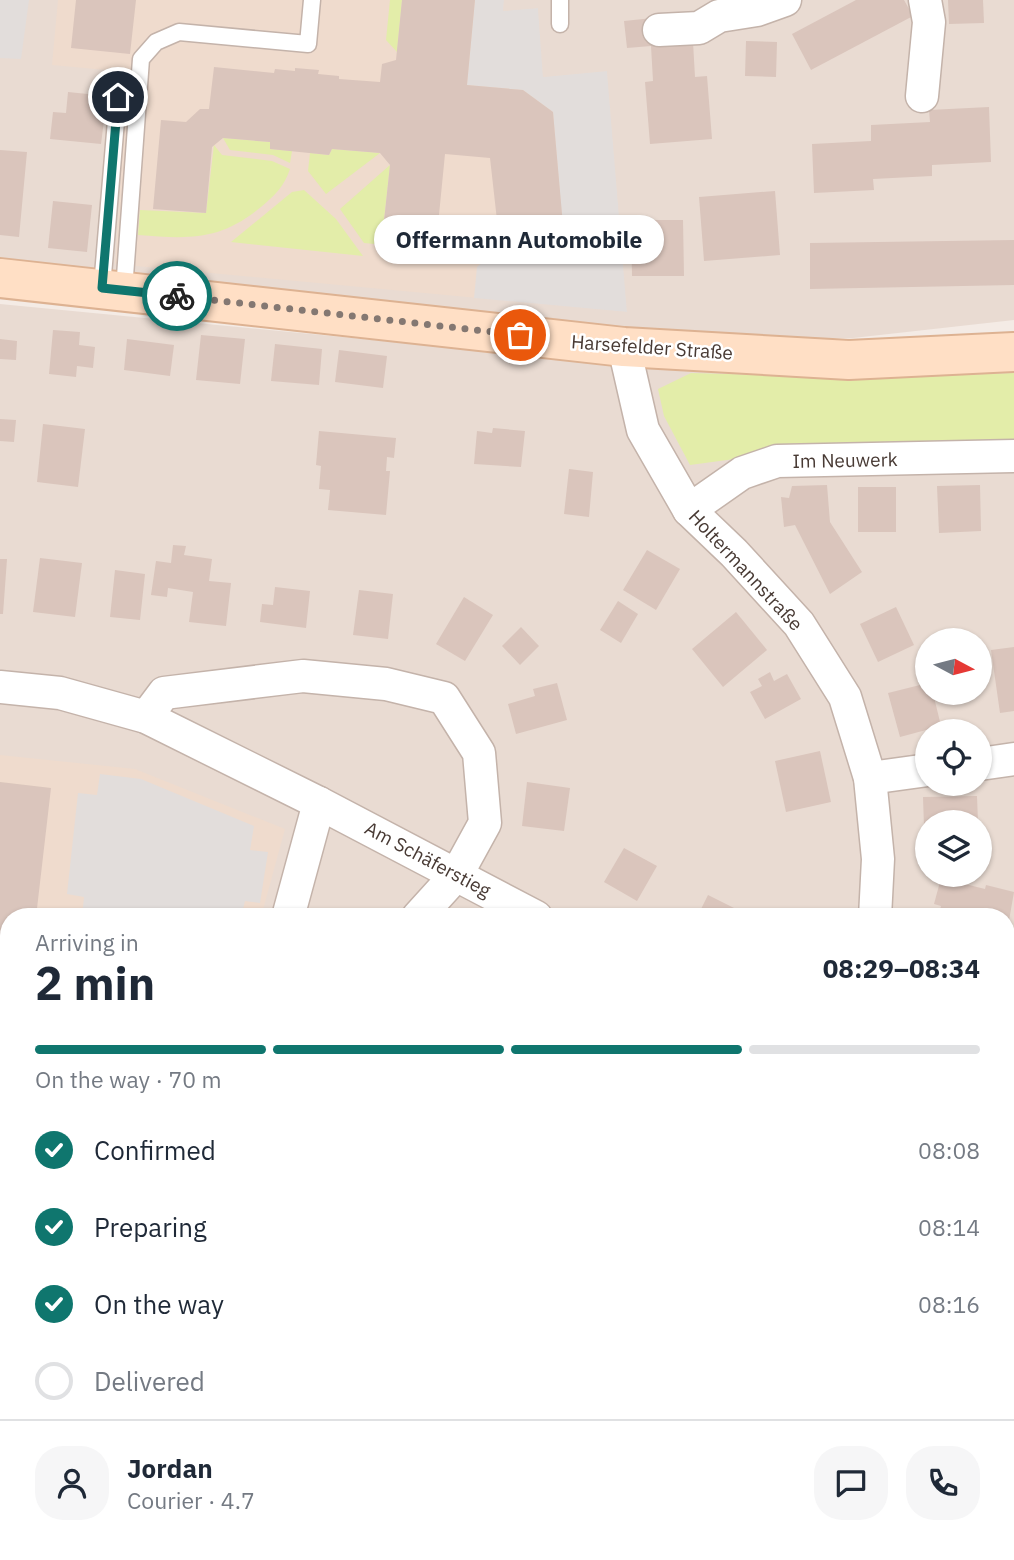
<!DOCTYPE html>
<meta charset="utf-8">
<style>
body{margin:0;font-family:"IBM Plex Sans",sans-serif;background:#f6f6f7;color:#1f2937;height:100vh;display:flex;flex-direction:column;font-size:26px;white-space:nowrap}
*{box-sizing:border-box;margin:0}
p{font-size:23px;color:#747a83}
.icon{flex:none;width:38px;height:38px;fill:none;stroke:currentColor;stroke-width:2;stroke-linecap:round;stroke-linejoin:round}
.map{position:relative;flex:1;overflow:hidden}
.sheet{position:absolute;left:0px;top:908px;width:1015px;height:653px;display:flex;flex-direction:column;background:#fff;border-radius:28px 28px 0 0;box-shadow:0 2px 5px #0004}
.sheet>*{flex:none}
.needle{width:46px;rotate:97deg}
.buttons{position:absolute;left:915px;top:628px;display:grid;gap:14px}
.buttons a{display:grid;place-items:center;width:77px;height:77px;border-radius:50%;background:#fff;box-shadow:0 2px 5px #0004;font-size:35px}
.pin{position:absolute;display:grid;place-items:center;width:60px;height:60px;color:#fff;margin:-30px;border:4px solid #fff;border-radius:50%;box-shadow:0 2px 7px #0007}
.courier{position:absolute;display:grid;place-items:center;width:70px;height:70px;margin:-35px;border:5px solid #0f766e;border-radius:50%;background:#fff;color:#222;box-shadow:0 2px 9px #0007}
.bubble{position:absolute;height:49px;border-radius:24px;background:#fff;box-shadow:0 2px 5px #0004;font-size:23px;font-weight:700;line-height:49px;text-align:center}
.head em{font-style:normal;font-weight:700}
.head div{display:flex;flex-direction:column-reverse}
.head{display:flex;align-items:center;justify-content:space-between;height:119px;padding:0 35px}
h1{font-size:46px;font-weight:700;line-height:52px}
.bar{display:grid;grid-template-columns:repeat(4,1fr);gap:10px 7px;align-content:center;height:84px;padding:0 35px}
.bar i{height:9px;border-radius:5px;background:#e0e1e3}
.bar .selected{background:#0f766e}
.bar p{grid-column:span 4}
.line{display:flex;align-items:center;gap:18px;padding:0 35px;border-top:2px solid #e0e1e3}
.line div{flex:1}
.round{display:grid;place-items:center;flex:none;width:74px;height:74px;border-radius:28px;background:#f6f6f7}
ol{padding:0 35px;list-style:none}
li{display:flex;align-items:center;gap:21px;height:77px}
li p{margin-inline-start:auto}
li .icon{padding:7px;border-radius:50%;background:#0f766e;color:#fff;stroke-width:4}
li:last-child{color:#747a83}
li i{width:38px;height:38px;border:4px solid #e0e1e3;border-radius:50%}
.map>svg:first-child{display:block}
.residential{fill:#e9dbd2;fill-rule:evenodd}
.education{fill:#efdbcd}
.green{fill:#e3eda9}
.parking{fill:#e2dddb}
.building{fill:#dac5bc}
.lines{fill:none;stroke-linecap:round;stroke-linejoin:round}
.service-casing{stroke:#c4b3aa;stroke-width:19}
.minor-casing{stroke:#c4b3aa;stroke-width:35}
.secondary-casing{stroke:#ddb292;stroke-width:42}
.service{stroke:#fff;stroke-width:16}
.minor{stroke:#fff;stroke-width:32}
.secondary{stroke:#ffdfc5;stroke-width:38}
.done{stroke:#847872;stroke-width:7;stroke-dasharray:0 12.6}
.route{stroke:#0f766e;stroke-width:9}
.labels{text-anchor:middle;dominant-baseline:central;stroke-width:5;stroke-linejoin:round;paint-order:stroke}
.street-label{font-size:19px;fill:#483a34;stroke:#fff}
</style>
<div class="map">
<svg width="1014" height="1560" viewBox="0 0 1014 1560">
<rect width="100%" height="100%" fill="#f4ebe5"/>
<!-- residential -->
<g class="residential">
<path d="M0,0H1014V320L853,338L709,339L0,272Z"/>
<path d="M0,304L600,362L1014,363V1560H0ZM928,640H980V693H928ZM928,732H980V784H928ZM928,822H980V875H928ZM9,917H1006V1552H9Z"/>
</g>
<!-- education -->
<g class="education">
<path d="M58,0H504L503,11L538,8L543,77L607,71L627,312L115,264L128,72L52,65Z"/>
<path d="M0,755L135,769L285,829L261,917H9V1452L0,1450Z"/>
</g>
<!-- green -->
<g class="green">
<path d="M390,0H402L397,52L386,40Z"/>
<path d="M223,138L270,142V149L292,151L290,163L273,155L230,150Z"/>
<path d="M214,145L222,155L272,161L290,169C284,187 275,195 261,207C220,241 189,239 138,235L140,210L206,213Z"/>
<path d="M332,149L380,153L326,194L308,171L310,153L329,155Z"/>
<path d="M390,165L383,229L440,233L439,250L364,243L340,209Z"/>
<path d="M304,190L336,219L363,256L231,242L292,192Z"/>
<path d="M691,373L877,378L1014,373V444L778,453L690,465L664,416L658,389Z"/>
<path d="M0,1450L9,1452V1552H109L107,1560H0Z"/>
</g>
<!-- parking -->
<g class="parking">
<path d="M0,0H29L21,59L0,58Z"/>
<path d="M475,0H504L503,11L538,8L543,77L607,71L627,312L474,298L477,267L500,247L528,255L565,252L553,112L523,90L467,85Z"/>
<path d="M100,774L141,779L254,826L250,850L268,852L260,903L245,901L241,917H82L84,897L67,894L78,793L97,795Z"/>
</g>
<!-- building -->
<g class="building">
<path d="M76,0H136L130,54L71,48Z"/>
<path d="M402,0H475L467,85L523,90L553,112L563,225L556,226V243L528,255L500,247L490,158L445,154L437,235L383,230L390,165L380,153L332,149L329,155L270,149V142L223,138L212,147L206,213L153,209L161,120L186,122L200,109H209L214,67L274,73L275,69L295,71V68L319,70L318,74L339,76V79L380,82L382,64L396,60Z"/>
<path d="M856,0H904L913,16L811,70L792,34Z"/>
<path d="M948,0H983L984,23L949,24Z"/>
<path d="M653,18L655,45L693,42L695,77L707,76L712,139L650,144L645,82L653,81L651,46L627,48L624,21Z"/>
<path d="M746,41L777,42L776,77L745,76Z"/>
<path d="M68,92L107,96L101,144L50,139L53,112L66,113Z"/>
<path d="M989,107L991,162L932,165V176L873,179L874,190L814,193L812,144L871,141V125L930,122L929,110Z"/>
<path d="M0,150L27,152L19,237L0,235Z"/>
<path d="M775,191L780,255L704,261L699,197Z"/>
<path d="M53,201L92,205L87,252L48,248Z"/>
<path d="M631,220H683L684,276H632Z"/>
<path d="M1014,240V285L810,289V243Z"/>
<path d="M53,330L80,332L79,345L95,347L93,368L77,366L76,377L49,374Z"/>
<path d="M201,335L245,339L240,384L196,380Z"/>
<path d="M0,339L17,341L16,360L0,359Z"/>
<path d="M127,339L174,345L170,376L124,370Z"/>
<path d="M275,344L322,349L319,385L271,381Z"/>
<path d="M339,350L387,356L383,388L335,382Z"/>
<path d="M0,419L16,420L14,442L0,441Z"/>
<path d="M43,424L85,429L78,487L37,482Z"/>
<path d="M493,428L525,431L521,467L474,464L477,431L492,433Z"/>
<path d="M319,431L396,438L394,458L387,457L386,471H390L386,515L328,510L330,490L319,489L321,466L316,465Z"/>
<path d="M569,469L593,472L589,517L564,514Z"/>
<path d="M827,485L830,522L862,572L830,594L795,525L784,527L781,497L789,498L792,486Z"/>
<path d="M980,485L981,531L939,533L937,486Z"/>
<rect x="858" y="487" width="38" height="45"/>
<path d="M173,545L186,546L184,555L212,559L209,581L231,583L226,626L189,622L193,592L168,588L167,597L151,595L156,561L171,563Z"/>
<path d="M647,550L680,569L656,610L623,590Z"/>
<path d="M40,558L82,563L75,617L33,612Z"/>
<path d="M0,559H7L3,614H0Z"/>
<path d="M115,570L145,574L140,620L110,617Z"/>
<path d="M275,587L310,591L306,628L260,622L262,604L273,605Z"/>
<path d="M359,590L393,594L388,639L353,635Z"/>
<path d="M464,597L493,615L465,661L436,644Z"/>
<path d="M618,601L638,614L621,643L600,630Z"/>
<path d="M896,607L914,645L878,662L860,624Z"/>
<path d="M736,612L767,650L723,687L692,649Z"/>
<path d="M521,627L539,646L520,665L502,646Z"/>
<path d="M1014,647V711L1000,713L991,650Z"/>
<path d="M770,672L774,681L787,674L801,699L765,719L750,692L762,686L758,679Z"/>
<path d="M557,683L567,720L516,734L508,704L535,696L533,689Z"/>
<path d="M928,683V693H933L941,726L900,737L888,693Z"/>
<path d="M820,751L831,802L786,812L775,761Z"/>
<path d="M0,782L51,788L36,917H9V962L0,961Z"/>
<path d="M527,782L570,788L564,831L522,826Z"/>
<path d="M977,796L978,822H928V857H925L923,797Z"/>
<path d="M624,848L657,866L637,901L604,882Z"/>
<path d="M941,878L985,889L986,885L1014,892L1007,932L1006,917H938L941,906L934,904Z"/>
<path d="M708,895L744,913L742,917H697Z"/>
<path d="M0,1197L9,1208V1299L4,1343H0Z"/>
<path d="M1006,1257L1014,1260V1310L1006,1306Z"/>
<path d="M195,1552H294L292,1560H193Z"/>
<path d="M913,1552H982L980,1560H935Z"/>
</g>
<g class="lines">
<!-- service casing -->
<g class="service-casing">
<g id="service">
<path d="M560,24V0"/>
<path d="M102,287L118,97"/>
<path d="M124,290L141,59L156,42L179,32L308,44L312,0"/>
</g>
</g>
<!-- minor casing -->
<g class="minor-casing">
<g id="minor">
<path d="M659,30L699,28L719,16L757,10L785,0"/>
<path d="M922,96L929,22L925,0"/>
<path d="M624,347L643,430L689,510L734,553L799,624L845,697L870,778L878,859L875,917"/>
<path d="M689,510L742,473L777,461L1014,456"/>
<path d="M0,687L60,693L146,717L319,803L536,917"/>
<path d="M146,717L164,693L303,676L386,684L444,698L479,753L485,823L457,874L418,917"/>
<path d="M980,764L1014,759"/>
<path d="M870,778L928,770"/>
<path d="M288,917L319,803"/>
<path d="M1006,1211L1014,1215"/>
<path d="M667,1552L668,1560"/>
<path d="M141,1560L142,1552"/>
</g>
</g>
<!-- secondary casing -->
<g class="secondary-casing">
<path id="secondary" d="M0,278L624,347L849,360L1014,352"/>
</g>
<!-- service -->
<use href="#service" class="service"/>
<!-- minor -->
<use href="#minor" class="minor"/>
<!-- secondary -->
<use href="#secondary" class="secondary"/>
</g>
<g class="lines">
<!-- done -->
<path class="done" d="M177,296L520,335"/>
<!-- route -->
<path class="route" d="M118,97L102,288L177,296"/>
</g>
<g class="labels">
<!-- street labels -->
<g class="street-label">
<text transform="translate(652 347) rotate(4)">Harsefelder Straße</text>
<text transform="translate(845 460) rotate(-1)">Im Neuwerk</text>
<text transform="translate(746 570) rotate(47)">Holtermannstraße</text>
<text transform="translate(428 859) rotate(28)">Am Schäferstieg</text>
</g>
</g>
</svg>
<div class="buttons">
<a><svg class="needle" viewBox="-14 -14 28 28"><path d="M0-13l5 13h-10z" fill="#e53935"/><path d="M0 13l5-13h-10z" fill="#747a83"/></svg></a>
<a><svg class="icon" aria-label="locate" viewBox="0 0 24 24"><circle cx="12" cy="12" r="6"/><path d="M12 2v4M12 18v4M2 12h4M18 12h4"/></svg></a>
<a><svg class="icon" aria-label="layers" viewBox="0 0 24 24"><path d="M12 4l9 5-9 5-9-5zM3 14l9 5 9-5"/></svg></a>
</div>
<div class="pin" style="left:520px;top:335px;background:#ea580c"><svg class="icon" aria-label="bag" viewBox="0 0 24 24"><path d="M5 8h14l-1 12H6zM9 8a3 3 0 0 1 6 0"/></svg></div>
<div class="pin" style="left:118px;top:97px;background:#1f2937"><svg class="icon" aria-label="home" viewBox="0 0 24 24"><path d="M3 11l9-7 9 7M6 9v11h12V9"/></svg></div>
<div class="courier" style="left:177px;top:296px"><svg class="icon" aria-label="bike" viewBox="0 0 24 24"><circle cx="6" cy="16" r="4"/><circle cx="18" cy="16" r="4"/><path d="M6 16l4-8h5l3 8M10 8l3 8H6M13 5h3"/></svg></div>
<div class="bubble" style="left:374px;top:215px;width:290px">Offermann Automobile</div>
<section class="sheet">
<div class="head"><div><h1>2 min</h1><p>Arriving in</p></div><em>08:29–08:34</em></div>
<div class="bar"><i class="selected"></i><i class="selected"></i><i class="selected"></i><i></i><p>On the way · 70 m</p></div>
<ol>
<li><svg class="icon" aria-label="check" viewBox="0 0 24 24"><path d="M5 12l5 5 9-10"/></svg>Confirmed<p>08:08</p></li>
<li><svg class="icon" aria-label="check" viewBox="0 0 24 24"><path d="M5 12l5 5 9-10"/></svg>Preparing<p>08:14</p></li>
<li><svg class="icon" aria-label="check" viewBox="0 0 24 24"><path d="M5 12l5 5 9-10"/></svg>On the way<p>08:16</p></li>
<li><i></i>Delivered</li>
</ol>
<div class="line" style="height:126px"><a class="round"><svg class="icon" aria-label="person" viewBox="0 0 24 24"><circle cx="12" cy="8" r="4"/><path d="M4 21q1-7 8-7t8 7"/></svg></a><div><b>Jordan</b><p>Courier · 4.7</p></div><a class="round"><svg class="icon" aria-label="chat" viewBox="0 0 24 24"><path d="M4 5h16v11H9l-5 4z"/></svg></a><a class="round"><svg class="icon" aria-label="phone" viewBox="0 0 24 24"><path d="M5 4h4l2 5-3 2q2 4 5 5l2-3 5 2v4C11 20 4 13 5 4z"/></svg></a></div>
</section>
</div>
